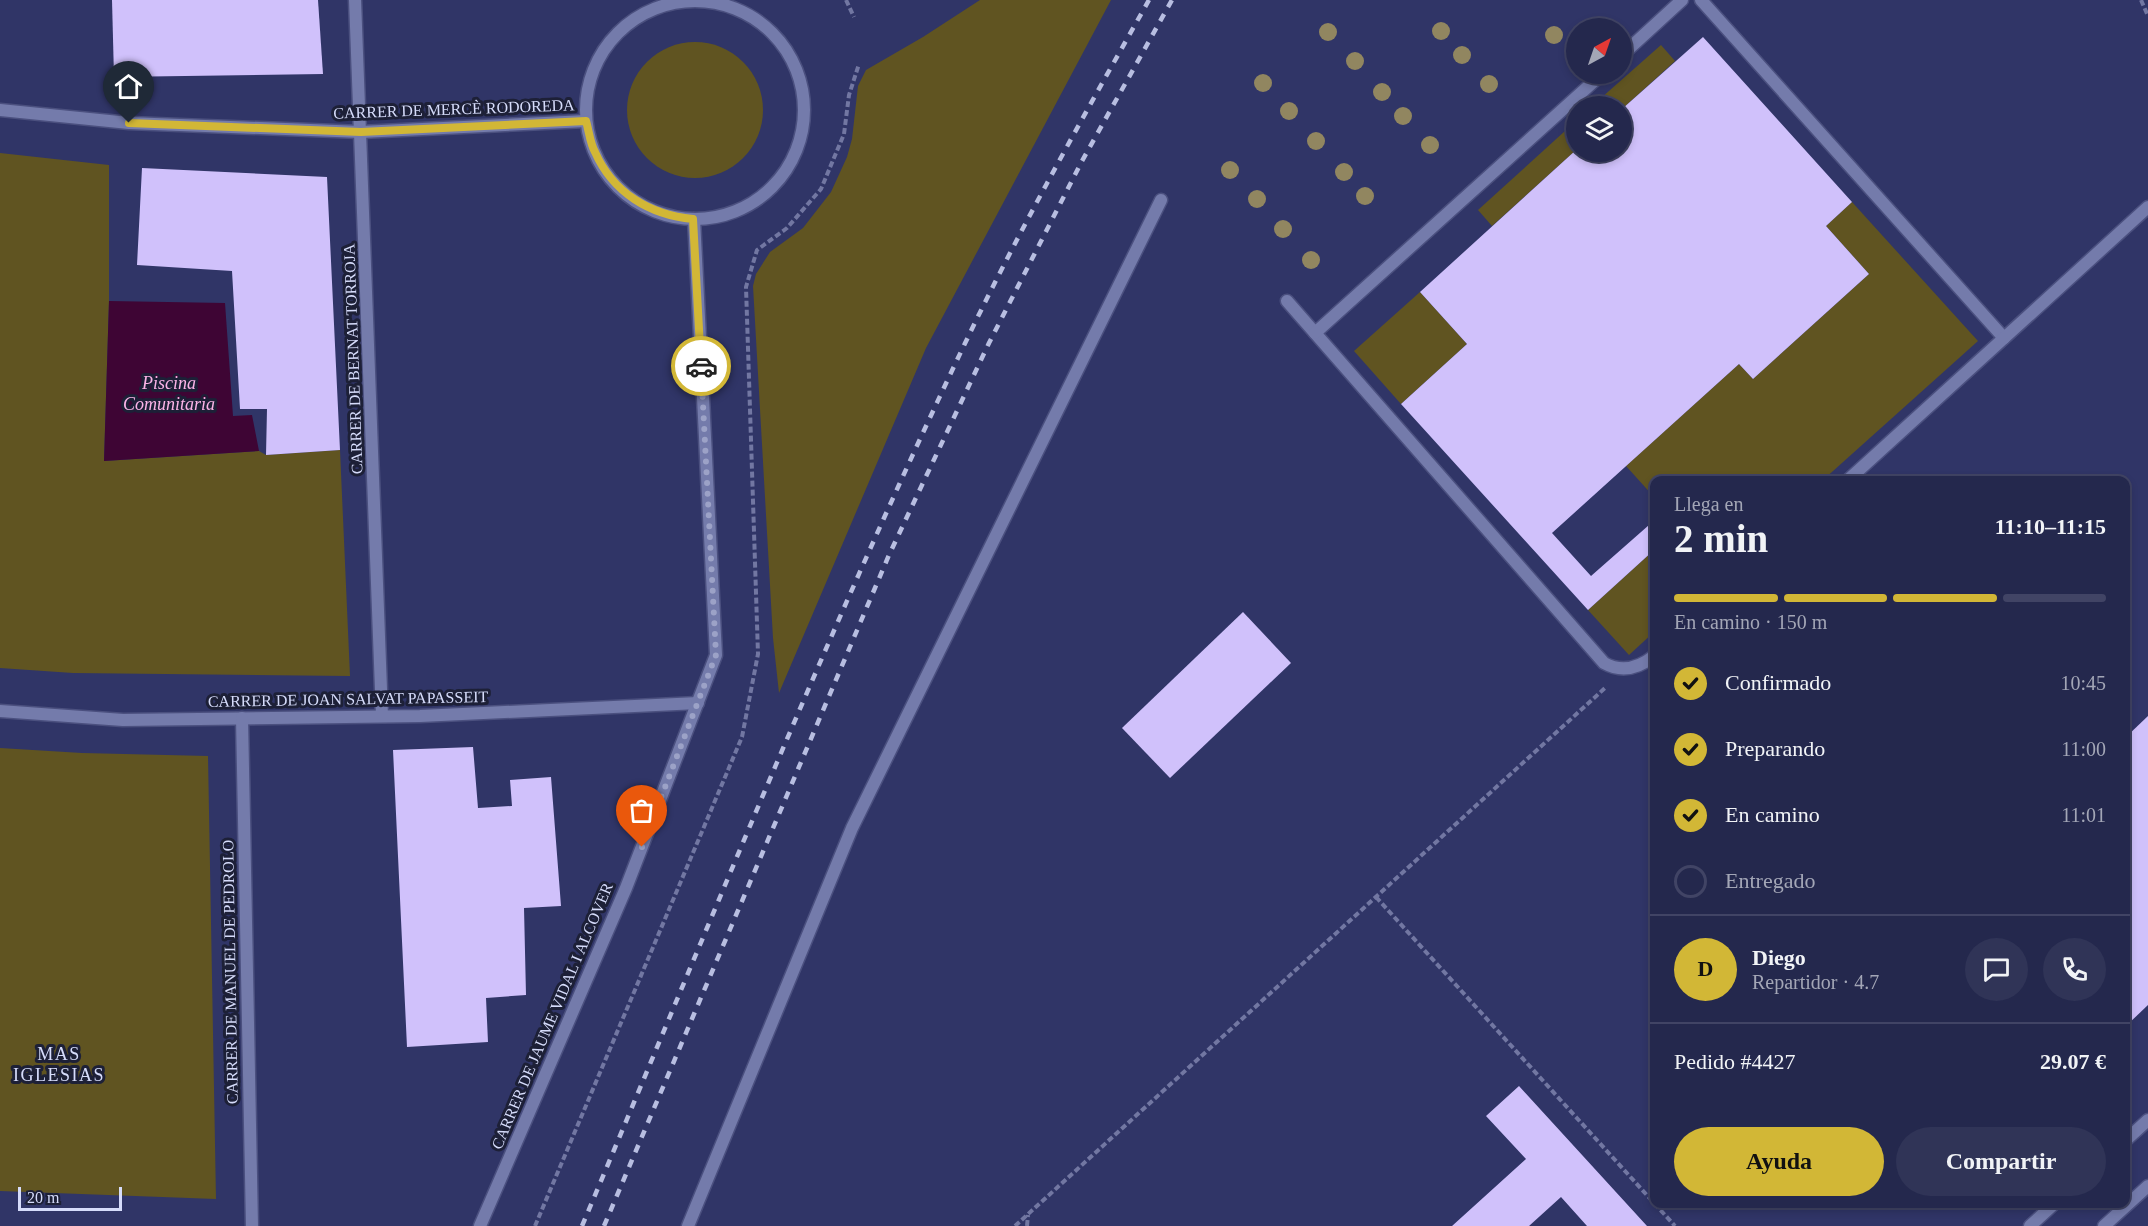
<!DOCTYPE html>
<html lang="es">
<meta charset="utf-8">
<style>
body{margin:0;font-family:"Times New Roman",serif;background:#303457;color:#f1f3f6;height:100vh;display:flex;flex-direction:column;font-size:22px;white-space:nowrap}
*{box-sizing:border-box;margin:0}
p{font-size:20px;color:#a3a6b6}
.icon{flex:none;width:33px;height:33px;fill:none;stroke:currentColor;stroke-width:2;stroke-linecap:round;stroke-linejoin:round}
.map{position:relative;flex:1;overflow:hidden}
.drawer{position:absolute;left:1650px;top:476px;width:480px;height:732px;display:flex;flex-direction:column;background:#24284d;border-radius:12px;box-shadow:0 3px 9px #0003,0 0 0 2px #414465}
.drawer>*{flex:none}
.needle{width:39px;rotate:40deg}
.tools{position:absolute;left:1566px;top:18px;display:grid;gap:12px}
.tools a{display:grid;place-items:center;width:66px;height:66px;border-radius:50%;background:#24284d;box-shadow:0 3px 9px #0003,0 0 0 2px #414465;font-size:30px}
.scale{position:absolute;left:18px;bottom:15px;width:104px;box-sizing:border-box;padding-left:6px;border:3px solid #d6dcfb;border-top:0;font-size:16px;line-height:21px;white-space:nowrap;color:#d6dcfb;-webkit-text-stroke:4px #1d2037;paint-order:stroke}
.pin{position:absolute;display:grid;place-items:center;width:51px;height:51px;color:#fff;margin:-62px -26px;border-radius:50% 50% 50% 0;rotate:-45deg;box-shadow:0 0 6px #0007}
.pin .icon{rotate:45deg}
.courier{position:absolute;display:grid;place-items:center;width:60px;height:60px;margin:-30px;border:4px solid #d2b736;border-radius:50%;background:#fff;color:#222;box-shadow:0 2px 8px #0007}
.overview em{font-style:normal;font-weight:600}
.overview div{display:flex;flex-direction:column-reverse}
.overview{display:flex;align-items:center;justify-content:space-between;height:102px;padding:0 24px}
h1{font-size:39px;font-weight:600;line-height:45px}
.bar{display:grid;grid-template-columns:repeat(4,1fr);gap:9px 6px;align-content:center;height:72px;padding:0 24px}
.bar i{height:8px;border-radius:4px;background:#414465}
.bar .active{background:#d2b736}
.bar p{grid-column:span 4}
.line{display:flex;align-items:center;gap:15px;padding:0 24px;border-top:2px solid #414465}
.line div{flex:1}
.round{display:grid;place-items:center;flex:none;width:63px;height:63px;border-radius:32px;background:#303457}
ol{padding:0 24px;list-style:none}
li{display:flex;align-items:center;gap:18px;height:66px}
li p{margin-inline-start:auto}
li .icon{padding:6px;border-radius:50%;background:#d2b736;color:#111;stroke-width:4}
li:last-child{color:#a3a6b6}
li i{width:33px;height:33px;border:3px solid #414465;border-radius:50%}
.cta{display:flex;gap:12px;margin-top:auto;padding:12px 24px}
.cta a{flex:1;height:69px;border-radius:36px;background:#d2b736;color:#111;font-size:24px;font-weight:600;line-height:69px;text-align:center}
.cta a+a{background:#303457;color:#f1f3f6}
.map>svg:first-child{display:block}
.green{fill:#605421}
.water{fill:#3e0534}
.building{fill:#d0c1fb}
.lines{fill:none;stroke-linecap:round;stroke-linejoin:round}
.service-casing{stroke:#4b507f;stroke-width:15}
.minor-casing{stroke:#4b507f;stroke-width:15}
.path{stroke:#7277a2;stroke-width:4;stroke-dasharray:6 3;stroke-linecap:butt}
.service{stroke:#747bab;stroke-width:12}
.minor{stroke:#747bab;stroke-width:12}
.rail{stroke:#b8bee1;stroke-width:4.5;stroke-dasharray:8 8;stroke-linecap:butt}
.tree{fill:#918660}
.done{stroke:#9ca2c7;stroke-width:6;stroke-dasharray:0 10.8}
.route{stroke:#d2b736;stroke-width:8}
.labels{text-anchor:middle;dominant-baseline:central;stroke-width:6;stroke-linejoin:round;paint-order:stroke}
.street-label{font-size:16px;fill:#d6dcfb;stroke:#1d2037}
.water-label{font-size:18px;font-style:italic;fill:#fbb3e7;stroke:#1d2037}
.neighbourhood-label{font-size:18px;letter-spacing:1.5px;fill:#d6dcfb;stroke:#1d2037}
</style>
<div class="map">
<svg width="2148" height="1226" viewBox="0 0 2148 1226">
<rect width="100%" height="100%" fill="#303567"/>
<!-- green -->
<g class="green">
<path d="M980,0H1111L926,348L779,693L773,638L753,286L756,274L770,252L803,228L831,192L847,157L852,139L858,86L866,70L923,37Z"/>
<circle cx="695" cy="110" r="68"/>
<path d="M1661,45L1675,61L1622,109V106H1592Z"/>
<path d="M1576,121V150L1492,226L1478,210Z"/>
<path d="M0,153L109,165V301L104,461L259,451L266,455L340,450L350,676L73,673L0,668Z"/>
<path d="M1852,202L1978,341L1823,480H1654V497L1626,466L1739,364L1753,379L1869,274L1826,226Z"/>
<path d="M1420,292L1467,344L1401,404L1354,351Z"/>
<path d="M1654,550V632L1629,655L1588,610Z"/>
<path d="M0,748L82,753L208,756L216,1199L0,1191Z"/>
</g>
<!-- water -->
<path class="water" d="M109,301L225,303L233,416L252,415L259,451L104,461Z"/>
<!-- building -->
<g class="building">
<path d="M112,0H318L323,74L114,77Z"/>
<path d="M1703,37L1852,202L1826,226L1869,274L1753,379L1739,364L1552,533L1591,576L1649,525L1654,532V550L1588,610L1401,404L1467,344L1420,292L1576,150L1622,152V109Z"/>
<path d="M142,168L327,177L340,450L266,455L267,409H240L232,271L137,265Z"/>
<path d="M1243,612L1291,663L1170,778L1122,728Z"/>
<path d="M2148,716V1005L2126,1026V737Z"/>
<path d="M473,747L478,808L512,806L510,780L551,777L561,906L524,908L526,995L486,998L488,1042L407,1047L393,750Z"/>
<path d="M1519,1086L1647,1226H1587L1561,1197L1529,1226H1452L1526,1159L1486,1116Z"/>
</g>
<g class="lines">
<!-- service casing -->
<g class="service-casing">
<g id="service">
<path d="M1701,0L2004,338"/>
<path d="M1622,55L1682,0"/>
<path d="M1287,301L1604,663C1622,673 1639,668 1654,656"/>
<path d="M1315,333L1602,74"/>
<path d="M1848,480L2148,207"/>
<path d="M688,1226L852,828L1161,200"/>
</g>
</g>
<!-- minor casing -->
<g class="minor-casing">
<g id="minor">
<path d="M355,0L382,716"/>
<circle cx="695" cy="110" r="109"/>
<path d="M0,110L129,123L361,132L586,121"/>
<path d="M0,711L123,720L420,716L698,703"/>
<path d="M242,718L252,1226"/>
<path d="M2126,1140L2148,1120"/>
<path d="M480,1226L626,888L716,655L694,219"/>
<path d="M2030,1226L2055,1203"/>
<path d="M2104,1226L2148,1186"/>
</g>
</g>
<!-- path -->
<g class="path">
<path d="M727,0L729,6"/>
<path d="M846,0L854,17"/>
<path d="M2141,0L2148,16"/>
<path d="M1376,897L1675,1226"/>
<path d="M535,1226L742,737L758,654L746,287L757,250L787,228L821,189L844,134L849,95L859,64"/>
<path d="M1015,1226L1605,688"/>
<path d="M1027,1226L1028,1215"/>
</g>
<!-- service -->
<use href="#service" class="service"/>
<!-- minor -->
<use href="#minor" class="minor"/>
<!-- rail -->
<g class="rail">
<path d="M582,1226C708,928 829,627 969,335C1024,221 1087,110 1149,0"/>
<path d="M604,1226L889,555L989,343L1082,161L1172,0"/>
</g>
</g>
<!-- trees -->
<g class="tree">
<circle cx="1441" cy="31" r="9"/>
<circle cx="1328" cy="32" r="9"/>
<circle cx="1554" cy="35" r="9"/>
<circle cx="1462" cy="55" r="9"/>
<circle cx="1355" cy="61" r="9"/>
<circle cx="1263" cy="83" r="9"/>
<circle cx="1489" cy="84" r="9"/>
<circle cx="1382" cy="92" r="9"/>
<circle cx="1289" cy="111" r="9"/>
<circle cx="1403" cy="116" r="9"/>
<circle cx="1316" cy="141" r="9"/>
<circle cx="1430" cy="145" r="9"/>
<circle cx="1230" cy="170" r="9"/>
<circle cx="1344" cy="172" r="9"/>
<circle cx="1365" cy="196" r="9"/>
<circle cx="1257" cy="199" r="9"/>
<circle cx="1283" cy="229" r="9"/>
<circle cx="1311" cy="260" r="9"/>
</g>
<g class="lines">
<!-- done -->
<path class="done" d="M642,847L716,655L701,366"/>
<!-- route -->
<path class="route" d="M129,123L361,132L586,121C589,131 590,143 595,152C613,193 650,215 693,219L701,366"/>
</g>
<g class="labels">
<!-- street labels -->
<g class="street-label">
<text transform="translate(454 109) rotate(-2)">CARRER DE MERCÈ RODOREDA</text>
<text transform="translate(353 359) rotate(-92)">CARRER DE BERNAT TORROJA</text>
<text transform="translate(348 699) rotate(-1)">CARRER DE JOAN SALVAT PAPASSEIT</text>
<text transform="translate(230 972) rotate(-91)">CARRER DE MANUEL DE PEDROLO</text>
<text transform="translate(552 1016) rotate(-67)">CARRER DE JAUME VIDAL I ALCOVER</text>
</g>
<!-- water labels -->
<g class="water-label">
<text x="169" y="383">Piscina<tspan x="169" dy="21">Comunitaria</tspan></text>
</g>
<!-- neighbourhood labels -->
<g class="neighbourhood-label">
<text x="59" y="1054">MAS<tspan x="59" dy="21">IGLESIAS</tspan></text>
</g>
</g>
</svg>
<div class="tools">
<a><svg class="needle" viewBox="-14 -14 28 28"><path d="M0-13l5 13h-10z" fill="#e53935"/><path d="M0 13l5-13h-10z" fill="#a3a6b6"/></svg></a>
<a><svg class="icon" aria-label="layers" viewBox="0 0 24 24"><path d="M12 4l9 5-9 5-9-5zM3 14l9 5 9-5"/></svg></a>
</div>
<div class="scale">20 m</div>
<div class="pin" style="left:642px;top:847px;background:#ea580c"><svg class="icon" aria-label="bag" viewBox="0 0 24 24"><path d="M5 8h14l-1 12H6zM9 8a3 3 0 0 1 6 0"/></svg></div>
<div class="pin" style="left:129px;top:123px;background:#1f2937"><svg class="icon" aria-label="home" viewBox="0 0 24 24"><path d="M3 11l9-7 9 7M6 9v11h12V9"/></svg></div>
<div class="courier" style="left:701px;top:366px"><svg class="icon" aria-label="car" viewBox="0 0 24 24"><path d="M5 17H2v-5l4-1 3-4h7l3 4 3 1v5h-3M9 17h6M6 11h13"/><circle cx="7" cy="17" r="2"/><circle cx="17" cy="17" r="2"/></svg></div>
<section class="drawer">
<div class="overview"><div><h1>2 min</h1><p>Llega en</p></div><em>11:10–11:15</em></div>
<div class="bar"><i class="active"></i><i class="active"></i><i class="active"></i><i></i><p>En camino · 150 m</p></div>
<ol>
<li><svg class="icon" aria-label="check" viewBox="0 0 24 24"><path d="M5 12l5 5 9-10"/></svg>Confirmado<p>10:45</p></li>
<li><svg class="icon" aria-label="check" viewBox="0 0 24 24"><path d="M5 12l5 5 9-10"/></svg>Preparando<p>11:00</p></li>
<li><svg class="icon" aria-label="check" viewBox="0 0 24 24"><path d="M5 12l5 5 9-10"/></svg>En camino<p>11:01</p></li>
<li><i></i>Entregado</li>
</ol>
<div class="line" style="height:108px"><b class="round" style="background:#d2b736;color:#111">D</b><div><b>Diego</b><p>Repartidor · 4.7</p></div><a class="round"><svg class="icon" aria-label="chat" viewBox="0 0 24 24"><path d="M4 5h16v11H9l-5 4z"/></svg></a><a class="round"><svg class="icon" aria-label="phone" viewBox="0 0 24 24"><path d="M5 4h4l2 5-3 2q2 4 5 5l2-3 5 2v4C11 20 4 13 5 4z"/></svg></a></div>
<div class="line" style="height:78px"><div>Pedido #4427</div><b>29.07 €</b></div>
<div class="cta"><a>Ayuda</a><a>Compartir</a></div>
</section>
</div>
